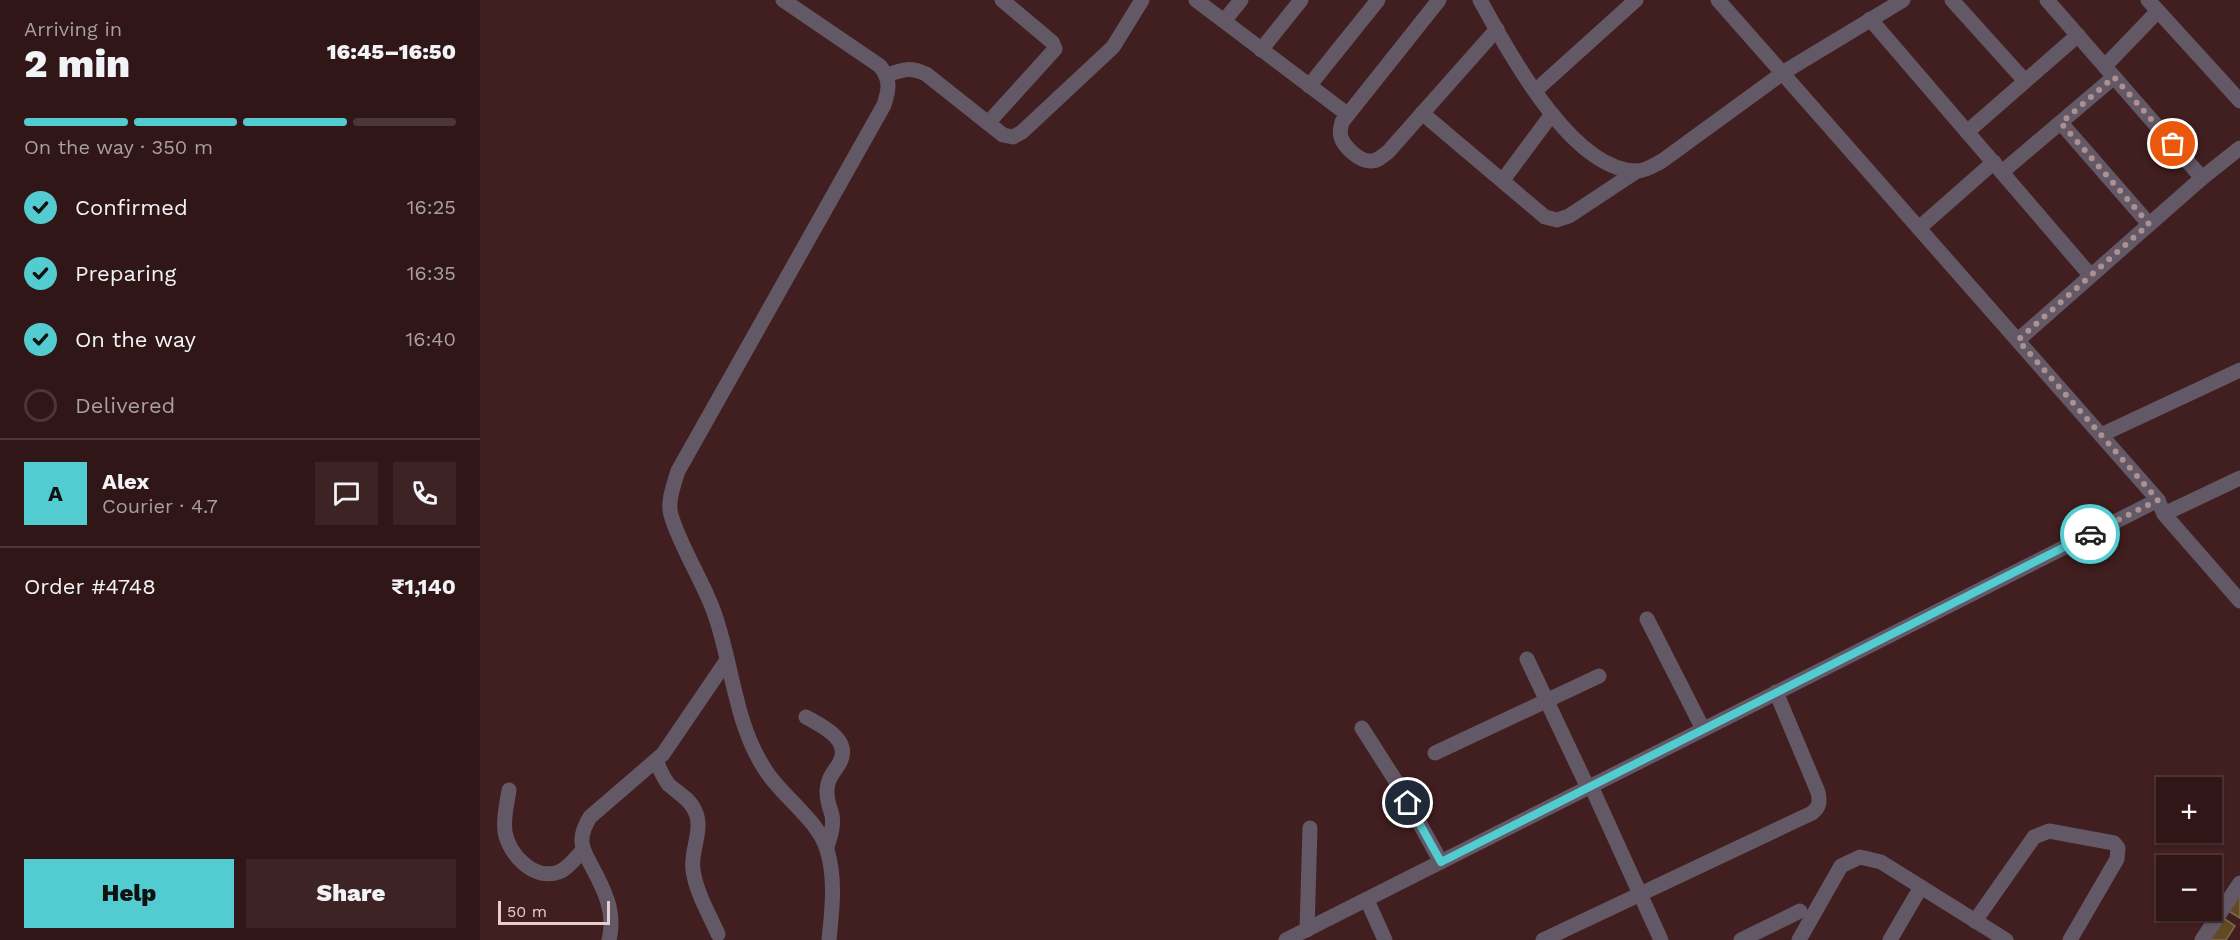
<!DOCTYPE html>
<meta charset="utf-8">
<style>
body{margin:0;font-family:"Work Sans",sans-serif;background:#3d2324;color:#f1f3f6;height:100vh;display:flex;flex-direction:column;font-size:22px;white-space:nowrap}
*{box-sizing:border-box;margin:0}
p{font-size:20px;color:#a89fa1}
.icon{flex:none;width:33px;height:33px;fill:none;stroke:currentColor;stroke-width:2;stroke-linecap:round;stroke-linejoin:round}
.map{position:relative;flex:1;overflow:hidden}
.side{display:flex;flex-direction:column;background:#311617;width:480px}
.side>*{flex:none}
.tools{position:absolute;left:1676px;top:777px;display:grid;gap:12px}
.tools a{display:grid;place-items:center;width:66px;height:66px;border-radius:0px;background:#311617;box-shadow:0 2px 4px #0004,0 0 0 2px #4c3536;font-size:30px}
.scale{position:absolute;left:18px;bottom:15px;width:112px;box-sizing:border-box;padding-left:6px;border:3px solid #e7cece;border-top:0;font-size:16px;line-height:21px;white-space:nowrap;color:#e7cece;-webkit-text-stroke:4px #411e1f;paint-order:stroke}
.pin{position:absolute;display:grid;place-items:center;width:51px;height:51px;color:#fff;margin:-26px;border:3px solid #fff;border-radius:50%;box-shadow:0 2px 6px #0007}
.courier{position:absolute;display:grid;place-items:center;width:60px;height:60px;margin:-30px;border:4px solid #52ccd0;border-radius:50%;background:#fff;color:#222;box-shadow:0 2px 8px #0007}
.head em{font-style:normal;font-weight:800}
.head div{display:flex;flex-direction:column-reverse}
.head{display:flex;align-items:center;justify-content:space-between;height:102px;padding:0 24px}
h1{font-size:39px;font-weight:800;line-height:45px}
.bar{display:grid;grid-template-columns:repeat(4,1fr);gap:9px 6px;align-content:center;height:72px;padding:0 24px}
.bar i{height:8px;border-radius:4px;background:#4c3536}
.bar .selected{background:#52ccd0}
.bar p{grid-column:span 4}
.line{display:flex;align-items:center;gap:15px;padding:0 24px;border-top:2px solid #4c3536}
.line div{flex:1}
.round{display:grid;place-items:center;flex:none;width:63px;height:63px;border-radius:0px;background:#3d2324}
ol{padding:0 24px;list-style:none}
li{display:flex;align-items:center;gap:18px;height:66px}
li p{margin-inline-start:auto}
li .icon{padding:6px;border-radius:50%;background:#52ccd0;color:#111;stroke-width:4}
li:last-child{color:#a89fa1}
li i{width:33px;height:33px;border:3px solid #4c3536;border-radius:50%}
.button{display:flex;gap:12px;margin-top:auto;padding:12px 24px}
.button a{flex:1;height:69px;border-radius:0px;background:#52ccd0;color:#111;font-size:24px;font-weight:800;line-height:69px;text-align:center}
.button a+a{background:#3d2324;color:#f1f3f6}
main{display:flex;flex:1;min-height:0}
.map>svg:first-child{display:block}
.building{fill:#604923;stroke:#806a49;stroke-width:1.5}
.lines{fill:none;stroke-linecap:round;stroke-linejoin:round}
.minor{stroke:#635866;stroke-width:15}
.done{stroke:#ad9091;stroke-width:6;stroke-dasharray:0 10.8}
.route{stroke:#52ccd0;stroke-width:8}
</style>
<main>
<section class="side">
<div class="head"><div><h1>2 min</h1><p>Arriving in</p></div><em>16:45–16:50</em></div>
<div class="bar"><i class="selected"></i><i class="selected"></i><i class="selected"></i><i></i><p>On the way · 350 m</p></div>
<ol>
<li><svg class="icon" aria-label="check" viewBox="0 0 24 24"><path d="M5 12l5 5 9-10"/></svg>Confirmed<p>16:25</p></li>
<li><svg class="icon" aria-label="check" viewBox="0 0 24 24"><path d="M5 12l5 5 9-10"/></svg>Preparing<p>16:35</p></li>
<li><svg class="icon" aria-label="check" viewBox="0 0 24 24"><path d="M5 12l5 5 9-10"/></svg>On the way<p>16:40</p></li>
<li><i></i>Delivered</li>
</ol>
<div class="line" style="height:108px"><b class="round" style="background:#52ccd0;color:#111">A</b><div><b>Alex</b><p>Courier · 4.7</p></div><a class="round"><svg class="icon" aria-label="chat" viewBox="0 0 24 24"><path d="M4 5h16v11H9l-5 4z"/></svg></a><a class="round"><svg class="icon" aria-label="phone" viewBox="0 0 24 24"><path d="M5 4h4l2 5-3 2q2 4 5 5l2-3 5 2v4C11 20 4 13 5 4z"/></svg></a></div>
<div class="line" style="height:78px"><div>Order #4748</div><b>₹1,140</b></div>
<div class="button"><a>Help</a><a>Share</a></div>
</section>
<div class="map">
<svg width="1760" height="940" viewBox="0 0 1760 940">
<rect width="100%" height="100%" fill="#411e1f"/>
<!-- building -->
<g class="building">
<path d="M1760,891V918L1747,910Z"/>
<path d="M1742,917L1755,926L1746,940H1726Z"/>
</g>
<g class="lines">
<!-- minor -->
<g class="minor">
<path d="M303,0L400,66C411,80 409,89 404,105L198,471C194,484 187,502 191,515C201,549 224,582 235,615C253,667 255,725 286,771C302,796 339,821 347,850C356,879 352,910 349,940"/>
<path d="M716,0L867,114"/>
<path d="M959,0L862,122C861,127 859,132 861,137C864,147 880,162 891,161C897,161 903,156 908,152L1017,29"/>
<path d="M1000,0C1028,50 1091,171 1157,171C1166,171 1174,165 1182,161L1304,72L1423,0"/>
<path d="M1238,0L1678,500L1684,514L1760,601"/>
<path d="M1472,0L1545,81"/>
<path d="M1567,0L1722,178"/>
<path d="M1668,0L1760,101"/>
<path d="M1390,19L1610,275"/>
<path d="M744,21L761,0"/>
<path d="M781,50L821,0"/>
<path d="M1625,66L1678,11"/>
<path d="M408,75C423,69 431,67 446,74L523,135L533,137L542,132L633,47L662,0"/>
<path d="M829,86L898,0"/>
<path d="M1055,91L1156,0"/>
<path d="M942,113L1065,217L1077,220L1089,216L1157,171"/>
<path d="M508,123L575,49L572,42L522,0"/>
<path d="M1581,123L1669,224"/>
<path d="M1487,132L1598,35"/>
<path d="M1522,172L1634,77"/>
<path d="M1023,180L1072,114"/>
<path d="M1439,228L1514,162"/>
<path d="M1538,340L1722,178L1760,148"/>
<path d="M1621,435L1760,370"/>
<path d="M1684,514L1760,478"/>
<path d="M1167,619L1223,729"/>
<path d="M1047,659L1108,788"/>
<path d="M326,717C342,726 373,740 359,764C353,773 346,781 347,793C347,801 350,808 352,815C354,827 350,837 347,847"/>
<path d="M882,728L917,783L961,862"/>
<path d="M955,753L1119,676"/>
<path d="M176,761C180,769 183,778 189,785C198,793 210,799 215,811C224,829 210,851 213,870C216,892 229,914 238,934"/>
<path d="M1111,786L1181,940"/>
<path d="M29,790C27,804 23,817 25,832C29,854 53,881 79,872C89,868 96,857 103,850"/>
<path d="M887,900L905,940"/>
<path d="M1495,921L1554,837L1569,831L1634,843L1638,848L1637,859L1590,940"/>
<path d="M827,930L830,828"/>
<path d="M129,940C136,912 124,889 111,865C107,858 103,851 102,843C101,834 105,825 110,817L183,754L247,660"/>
<path d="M806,940L1678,500"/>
<path d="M1063,940L1332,813C1340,807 1340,801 1338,792L1296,692"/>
<path d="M1261,940L1320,911"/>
<path d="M1319,940L1361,866L1380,857L1401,862L1526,940"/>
<path d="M1410,940L1441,887"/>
<path d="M1722,940L1760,883"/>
</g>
</g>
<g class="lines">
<!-- done -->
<path class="done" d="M1610,534L1678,500L1538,340L1669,224L1581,123L1634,77L1693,144"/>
<!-- route -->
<path class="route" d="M928,803L961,862L1610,534"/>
</g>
</svg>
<div class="tools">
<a>+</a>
<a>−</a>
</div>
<div class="scale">50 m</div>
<div class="pin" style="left:1693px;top:144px;background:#ea580c"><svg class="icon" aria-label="bag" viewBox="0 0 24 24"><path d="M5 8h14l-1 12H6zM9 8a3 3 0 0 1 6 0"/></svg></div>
<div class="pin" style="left:928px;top:803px;background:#1f2937"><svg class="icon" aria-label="home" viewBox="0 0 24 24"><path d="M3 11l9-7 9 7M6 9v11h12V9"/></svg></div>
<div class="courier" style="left:1610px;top:534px"><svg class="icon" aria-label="car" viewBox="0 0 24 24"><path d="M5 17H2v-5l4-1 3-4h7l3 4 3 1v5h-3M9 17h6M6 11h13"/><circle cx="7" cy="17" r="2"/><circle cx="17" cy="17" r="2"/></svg></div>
</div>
</main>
